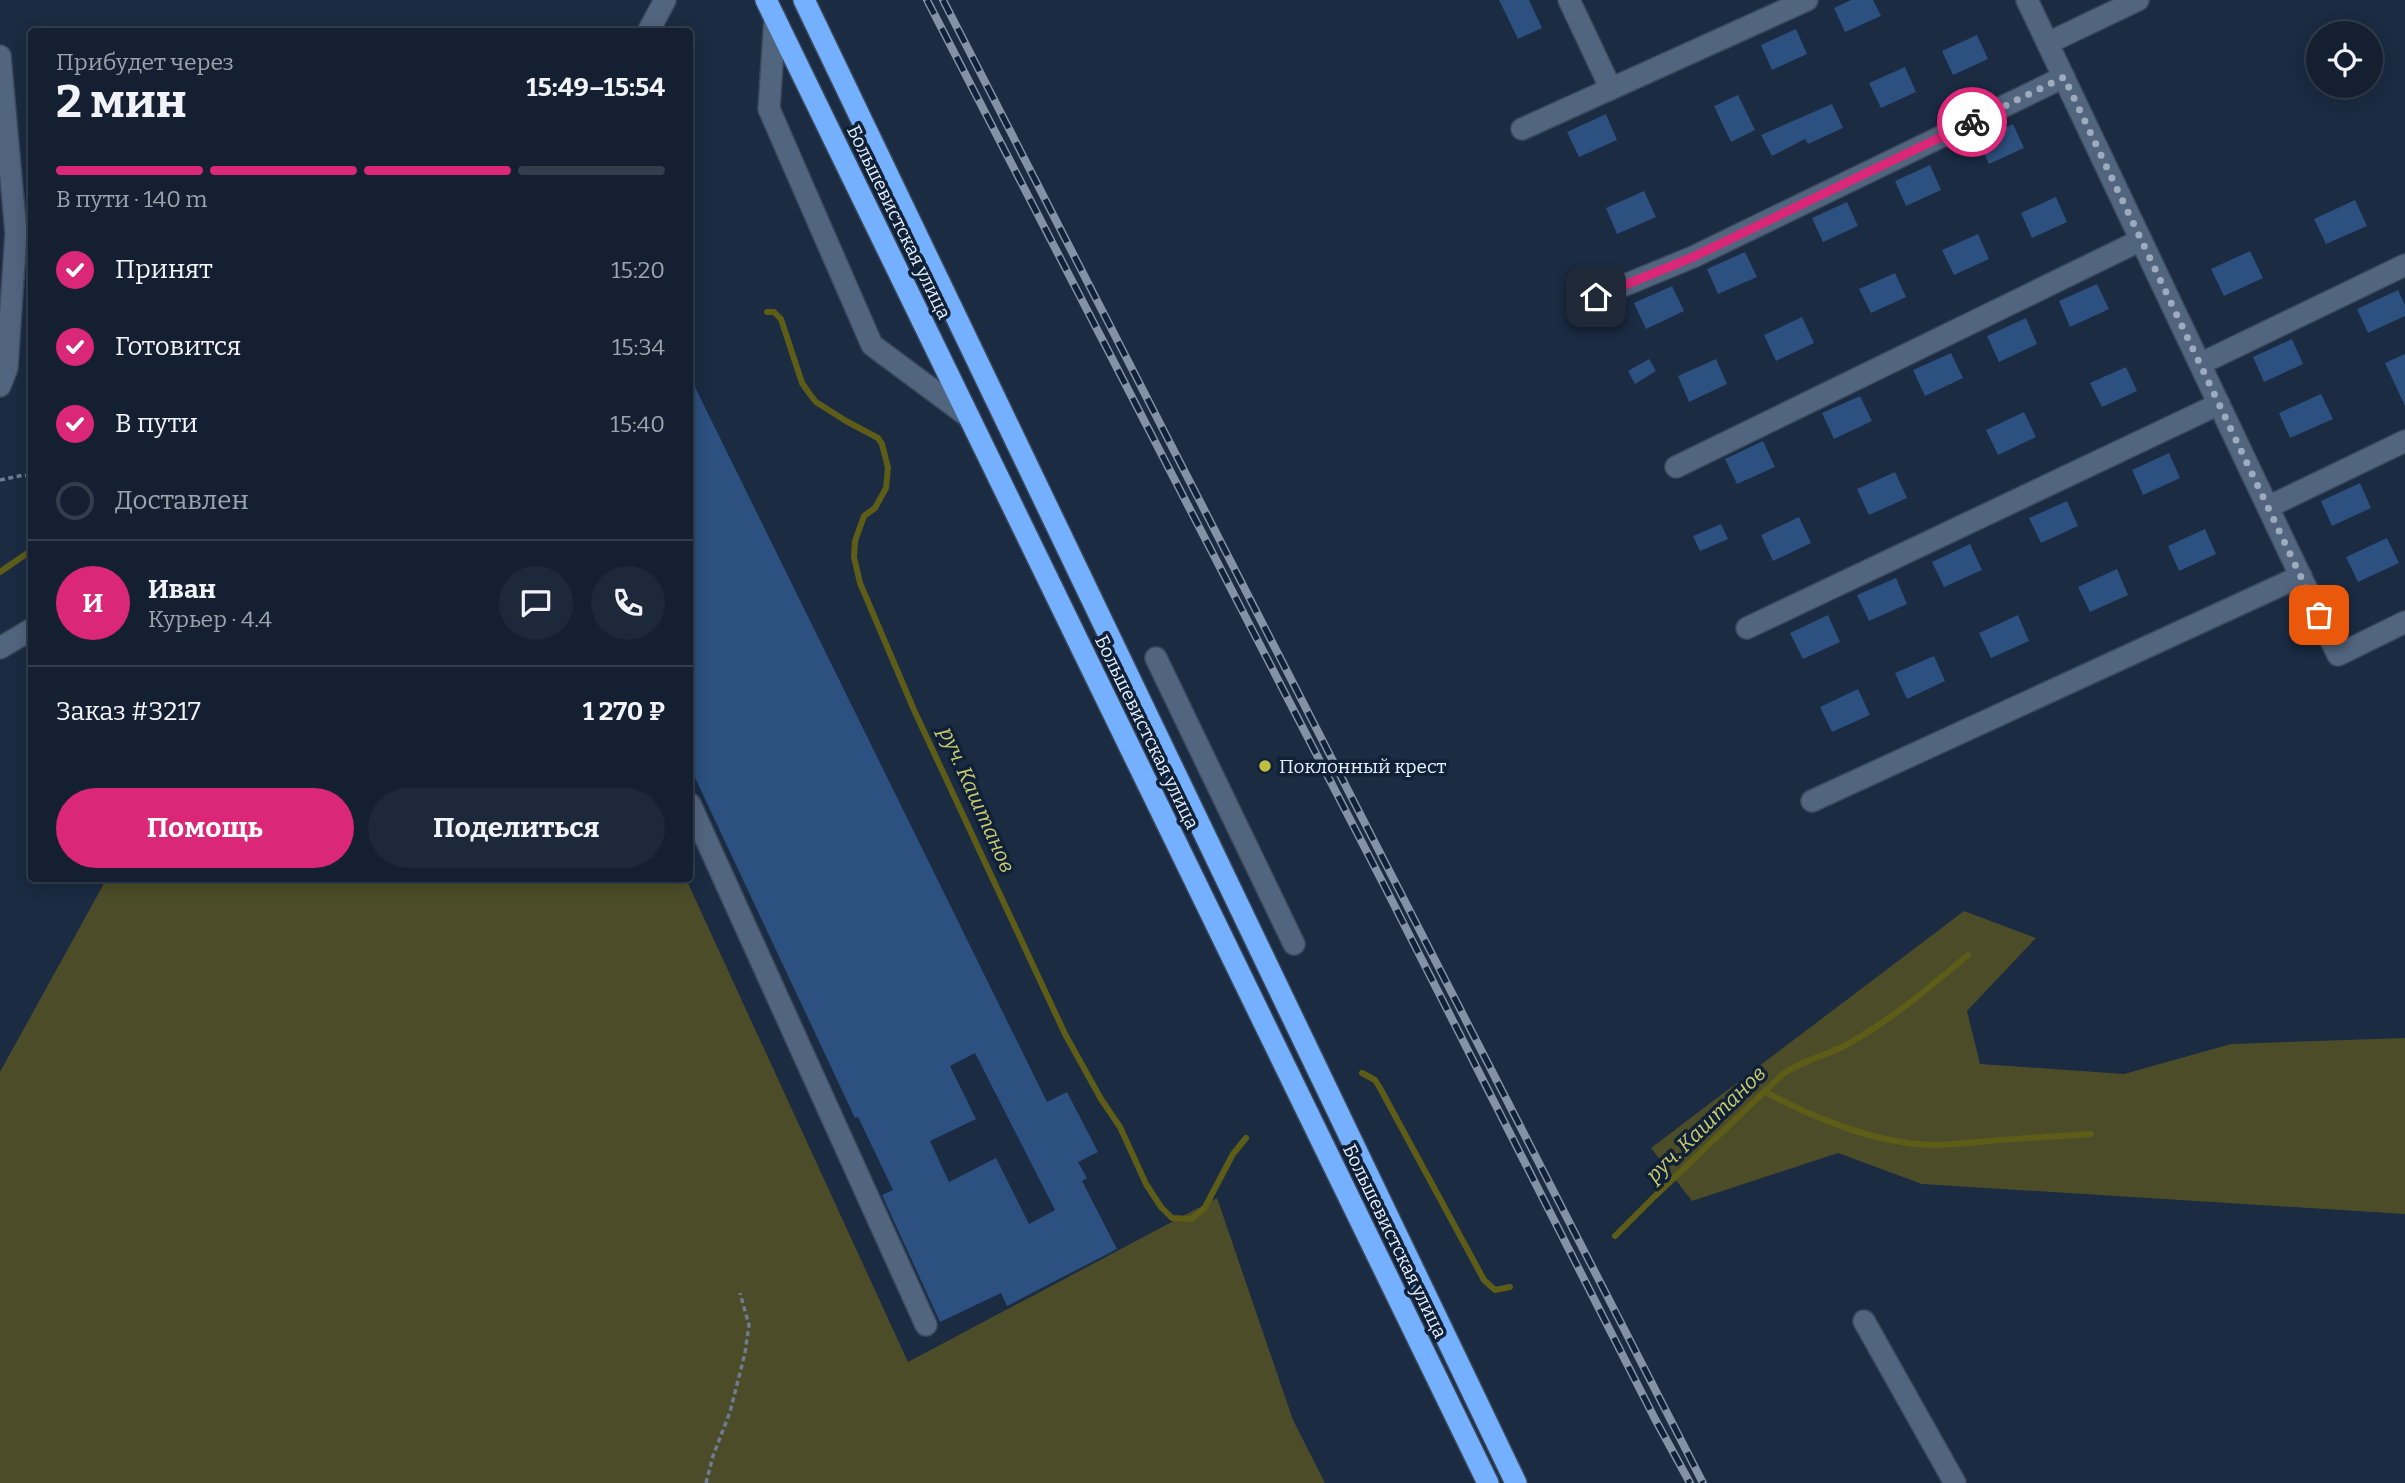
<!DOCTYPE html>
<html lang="ru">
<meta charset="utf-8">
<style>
body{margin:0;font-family:Bitter,serif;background:#1d283a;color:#f1f3f6;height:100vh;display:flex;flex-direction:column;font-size:26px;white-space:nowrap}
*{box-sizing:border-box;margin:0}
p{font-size:23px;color:#9da3ac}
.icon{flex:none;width:38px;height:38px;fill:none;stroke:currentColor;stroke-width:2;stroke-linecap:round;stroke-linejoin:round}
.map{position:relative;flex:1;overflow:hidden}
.details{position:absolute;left:28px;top:28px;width:665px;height:854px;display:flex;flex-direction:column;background:#142032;border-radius:7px;box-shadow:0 4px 18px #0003,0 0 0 2px #333e4d}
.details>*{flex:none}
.tools{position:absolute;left:2306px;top:21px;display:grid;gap:14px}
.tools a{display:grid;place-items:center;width:77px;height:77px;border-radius:50%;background:#142032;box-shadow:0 4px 18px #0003,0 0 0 2px #333e4d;font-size:35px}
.pin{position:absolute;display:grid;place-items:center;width:60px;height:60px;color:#fff;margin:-30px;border-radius:14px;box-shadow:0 4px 10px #0006}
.courier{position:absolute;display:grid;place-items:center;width:70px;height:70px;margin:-35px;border:5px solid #db2777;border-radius:50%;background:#fff;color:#222;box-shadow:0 2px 9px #0007}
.summary em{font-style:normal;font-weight:700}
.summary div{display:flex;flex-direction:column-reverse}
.summary{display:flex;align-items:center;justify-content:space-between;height:119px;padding:0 28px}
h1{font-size:46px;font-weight:700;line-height:52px}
.bar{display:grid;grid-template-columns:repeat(4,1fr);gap:10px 7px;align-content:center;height:84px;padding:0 28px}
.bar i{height:9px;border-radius:5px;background:#333e4d}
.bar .selected{background:#db2777}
.bar p{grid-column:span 4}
.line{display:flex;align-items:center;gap:18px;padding:0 28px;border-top:2px solid #333e4d}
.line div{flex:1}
.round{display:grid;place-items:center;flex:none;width:74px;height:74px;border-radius:37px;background:#1d283a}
ol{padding:0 28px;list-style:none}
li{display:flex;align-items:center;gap:21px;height:77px}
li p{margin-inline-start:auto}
li .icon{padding:7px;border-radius:50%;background:#db2777;color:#fff;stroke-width:4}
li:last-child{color:#9da3ac}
li i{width:38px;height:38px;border:4px solid #333e4d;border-radius:50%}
.cta{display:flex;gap:14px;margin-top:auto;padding:14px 28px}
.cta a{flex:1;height:80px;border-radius:42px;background:#db2777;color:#fff;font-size:28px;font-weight:700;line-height:80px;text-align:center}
.cta a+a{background:#1d283a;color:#f1f3f6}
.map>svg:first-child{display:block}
.green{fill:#4c4d28}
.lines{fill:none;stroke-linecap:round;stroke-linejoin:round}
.stream{stroke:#5e5d18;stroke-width:6}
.building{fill:#2c507f;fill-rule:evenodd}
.minor-casing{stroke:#3a485c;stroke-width:24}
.highway-casing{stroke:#3a485c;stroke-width:24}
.path{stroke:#6d7c90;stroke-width:3.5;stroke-dasharray:5 3.5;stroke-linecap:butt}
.minor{stroke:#52657f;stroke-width:21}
.highway{stroke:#74b0fe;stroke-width:21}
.rail-casing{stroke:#8392a4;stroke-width:8}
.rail{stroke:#102137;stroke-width:5;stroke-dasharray:16;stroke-linecap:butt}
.done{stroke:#9dabbd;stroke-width:7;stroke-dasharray:0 12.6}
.route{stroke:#db2777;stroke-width:9}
.poi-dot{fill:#bfbe41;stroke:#102137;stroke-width:2.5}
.labels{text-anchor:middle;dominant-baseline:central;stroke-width:7;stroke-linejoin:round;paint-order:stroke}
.street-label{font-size:19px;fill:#e4f0ff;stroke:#102137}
.poi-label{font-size:19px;fill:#e4f0ff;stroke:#102137;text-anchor:start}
.water-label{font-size:21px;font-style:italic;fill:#cccc6d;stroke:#102137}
</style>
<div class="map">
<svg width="2405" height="1483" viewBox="0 0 2405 1483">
<rect width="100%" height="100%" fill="#1a2b42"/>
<!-- green -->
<g class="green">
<path d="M107,878L686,879L908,1362L1217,1198L1293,1420L1325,1483H0V1072Z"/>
<path d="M1964,911L2036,938L1967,1011L1980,1064L2124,1074L2231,1044L2405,1038V1214L1922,1184L1838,1153L1692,1201L1651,1148Z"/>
</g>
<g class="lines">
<!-- stream -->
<g class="stream">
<path d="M767,312H774L781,319L802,383L809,393L816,402L846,421L878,438L882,444L888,468L886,488L875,508L864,516L855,541L854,557L860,583L914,710L1065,1034L1101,1099L1120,1127L1146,1184L1161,1207L1172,1218L1191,1219L1204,1209L1233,1154L1246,1138"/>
<path d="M0,572L32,550"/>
<path d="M1362,1073L1375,1080L1380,1088L1484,1280L1495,1290L1510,1287"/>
<path d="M1765,1092C1808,1114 1854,1135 1902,1142C1934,1148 1966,1143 1999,1140C2030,1138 2060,1136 2091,1134"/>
<path d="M1615,1236L1654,1197L1783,1074C1802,1060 1826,1056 1846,1045C1890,1021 1930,987 1968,955"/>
</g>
</g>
<!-- building -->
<g class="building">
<path d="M1499,0H1529L1542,28L1518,39Z"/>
<path d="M1851,0H1873L1881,16L1845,32L1834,8Z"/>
<path d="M1796,29L1807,54L1772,70L1761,45Z"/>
<path d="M1977,35L1988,59L1953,75L1942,51Z"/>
<path d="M1905,67L1916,92L1881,108L1869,83Z"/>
<path d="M1738,95L1755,130L1731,142L1714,106Z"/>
<path d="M1832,104L1843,128L1808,144L1805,139L1772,156L1761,135Z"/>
<path d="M1606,114L1617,140L1579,157L1567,132Z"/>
<path d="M2013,124L2024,148L1989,164L1978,140Z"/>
<path d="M1930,165L1941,190L1906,206L1895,181Z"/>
<path d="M1644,191L1656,217L1617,234L1606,208Z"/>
<path d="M2056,197L2067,222L2032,238L2021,213Z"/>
<path d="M2355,200L2367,226L2326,244L2314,219Z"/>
<path d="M1847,202L1858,226L1823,242L1812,218Z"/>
<path d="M1978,234L1989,259L1954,275L1942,250Z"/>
<path d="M2250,251L2263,278L2224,296L2211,269Z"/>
<path d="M1745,252L1757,277L1718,294L1707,269Z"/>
<path d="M1895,273L1906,297L1871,313L1859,289Z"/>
<path d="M2097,284L2109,309L2070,327L2059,301Z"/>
<path d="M1672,286L1684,311L1646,329L1634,303Z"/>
<path d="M2398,290L2405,305V316L2368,333L2357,309Z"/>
<path d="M1802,317L1814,343L1776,361L1764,335Z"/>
<path d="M2026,318L2037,344L1999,362L1987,336Z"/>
<path d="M2292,339L2303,364L2264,382L2253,357Z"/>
<path d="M1951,353L1963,378L1925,396L1913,370Z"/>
<path d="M2405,354V406L2385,363Z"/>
<path d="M1649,359L1656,371L1635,384L1628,371Z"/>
<path d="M1716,359L1727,384L1689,402L1678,376Z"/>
<path d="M2126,367L2137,391L2102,407L2090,383Z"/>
<path d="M690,377L1047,1102L1067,1092L1098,1152L1078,1162L1087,1178L1082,1181L1117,1249L1007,1306L1001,1293L940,1322L882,1195L893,1190L858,1117L855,1118L690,767ZM975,1053L1055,1210L1029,1224L996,1158L949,1182L930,1141L976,1119L950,1066Z"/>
<path d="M2321,394L2333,419L2290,438L2279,413Z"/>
<path d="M1860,396L1872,421L1834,439L1822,413Z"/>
<path d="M2024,412L2036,437L1998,455L1986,430Z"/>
<path d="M1763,441L1775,467L1737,484L1725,459Z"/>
<path d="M2169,453L2180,478L2143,495L2132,470Z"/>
<path d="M1895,472L1907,498L1869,515L1857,489Z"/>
<path d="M2360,483L2371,508L2332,526L2321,501Z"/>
<path d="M2067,501L2078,526L2041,543L2029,518Z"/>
<path d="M1799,517L1811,543L1773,561L1761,535Z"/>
<path d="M1721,524L1728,539L1700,551L1693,536Z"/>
<path d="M2205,529L2216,554L2179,571L2168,546Z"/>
<path d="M2387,538L2399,563L2358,582L2346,557Z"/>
<path d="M1970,544L1982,570L1944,587L1932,562Z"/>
<path d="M2117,569L2128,595L2090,612L2078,587Z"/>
<path d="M1896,578L1907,604L1869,621L1857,595Z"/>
<path d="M1828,615L1840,642L1803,659L1790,633Z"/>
<path d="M2018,615L2029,641L1991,658L1979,633Z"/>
<path d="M1934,656L1945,681L1907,699L1895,673Z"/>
<path d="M1858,689L1870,715L1832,732L1820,707Z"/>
</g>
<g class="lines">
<!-- minor casing -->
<g class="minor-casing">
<g id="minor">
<path d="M1569,0L1611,89"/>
<path d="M2027,0L2338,655L2405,622"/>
<path d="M775,18L769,109L872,345L969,417"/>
<path d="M648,32L665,0"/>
<path d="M2048,43L2138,0"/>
<path d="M0,56L16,233L7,368L0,386"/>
<path d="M1522,129L1807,0"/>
<path d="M1596,297L1693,257L2064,77"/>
<path d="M2200,364L2405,265"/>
<path d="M1676,467L2141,240"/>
<path d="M2268,507L2405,441"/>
<path d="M1747,628L2219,404"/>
<path d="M0,648L32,629"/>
<path d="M1156,658L1294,944"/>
<path d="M1812,801L2301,576"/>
<path d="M690,804L926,1325"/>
<path d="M1864,1321L1955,1483"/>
</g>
</g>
<!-- highway casing -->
<g class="highway-casing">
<g id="highway">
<path d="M766,0L1488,1483"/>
<path d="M804,0L1516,1483"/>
</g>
</g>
<!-- path -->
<g class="path">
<path d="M0,480L24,475L32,476"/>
<path d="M706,1483L713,1456L730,1412L745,1353L749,1325L740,1293"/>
</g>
<!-- minor -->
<use href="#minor" class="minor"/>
<!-- highway -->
<use href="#highway" class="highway"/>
<!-- rail casing -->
<g class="rail-casing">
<g id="rail">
<path d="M927,0L1385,887L1655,1419L1690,1483"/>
<path d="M943,0L1703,1483"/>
</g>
</g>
<!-- rail -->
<use href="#rail" class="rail"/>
</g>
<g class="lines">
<!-- done -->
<path class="done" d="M1972,122L2064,77L2319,615"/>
<!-- route -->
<path class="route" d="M1596,297L1693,257L1972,122"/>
</g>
<!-- markers -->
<circle class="poi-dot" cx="1265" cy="766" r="7"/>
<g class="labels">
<!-- street labels -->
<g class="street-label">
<text transform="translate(899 222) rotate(64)">Большевистская улица</text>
<text transform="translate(1147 732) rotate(64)">Большевистская улица</text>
<text transform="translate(1395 1241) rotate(64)">Большевистская улица</text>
</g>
<!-- poi labels -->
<g class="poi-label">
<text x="1279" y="766">Поклонный крест</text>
</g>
<!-- water labels -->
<g class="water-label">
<text transform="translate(977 800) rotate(66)">руч. Каштанов</text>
<text transform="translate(1706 1124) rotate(-44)">руч. Каштанов</text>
</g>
</g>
</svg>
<div class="tools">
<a><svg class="icon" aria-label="locate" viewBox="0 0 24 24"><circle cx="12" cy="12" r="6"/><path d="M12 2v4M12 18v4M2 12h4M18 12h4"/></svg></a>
</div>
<div class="pin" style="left:2319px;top:615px;background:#ea580c"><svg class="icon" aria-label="bag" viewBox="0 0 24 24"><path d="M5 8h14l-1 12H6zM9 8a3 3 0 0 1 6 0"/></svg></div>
<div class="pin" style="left:1596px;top:297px;background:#1f2937"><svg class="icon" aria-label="home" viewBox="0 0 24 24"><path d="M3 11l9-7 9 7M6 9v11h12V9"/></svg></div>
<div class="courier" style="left:1972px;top:122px"><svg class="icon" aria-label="bike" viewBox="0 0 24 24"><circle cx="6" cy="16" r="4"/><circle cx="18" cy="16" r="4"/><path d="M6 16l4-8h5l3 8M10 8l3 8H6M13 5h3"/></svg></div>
<section class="details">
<div class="summary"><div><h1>2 мин</h1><p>Прибудет через</p></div><em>15:49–15:54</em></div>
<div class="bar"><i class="selected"></i><i class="selected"></i><i class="selected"></i><i></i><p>В пути · 140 m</p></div>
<ol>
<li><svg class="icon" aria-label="check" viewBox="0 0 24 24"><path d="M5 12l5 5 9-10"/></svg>Принят<p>15:20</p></li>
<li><svg class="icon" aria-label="check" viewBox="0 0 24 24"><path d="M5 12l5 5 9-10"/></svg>Готовится<p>15:34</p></li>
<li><svg class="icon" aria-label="check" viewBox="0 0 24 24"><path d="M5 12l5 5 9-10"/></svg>В пути<p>15:40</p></li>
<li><i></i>Доставлен</li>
</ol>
<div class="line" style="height:126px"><b class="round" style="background:#db2777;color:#fff">И</b><div><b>Иван</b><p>Курьер · 4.4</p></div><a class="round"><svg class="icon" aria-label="chat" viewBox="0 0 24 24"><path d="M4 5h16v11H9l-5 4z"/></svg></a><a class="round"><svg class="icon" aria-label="phone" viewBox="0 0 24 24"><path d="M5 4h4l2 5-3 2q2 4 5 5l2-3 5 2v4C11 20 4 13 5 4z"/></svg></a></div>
<div class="line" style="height:91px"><div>Заказ #3217</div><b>1 270 ₽</b></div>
<div class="cta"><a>Помощь</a><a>Поделиться</a></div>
</section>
</div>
